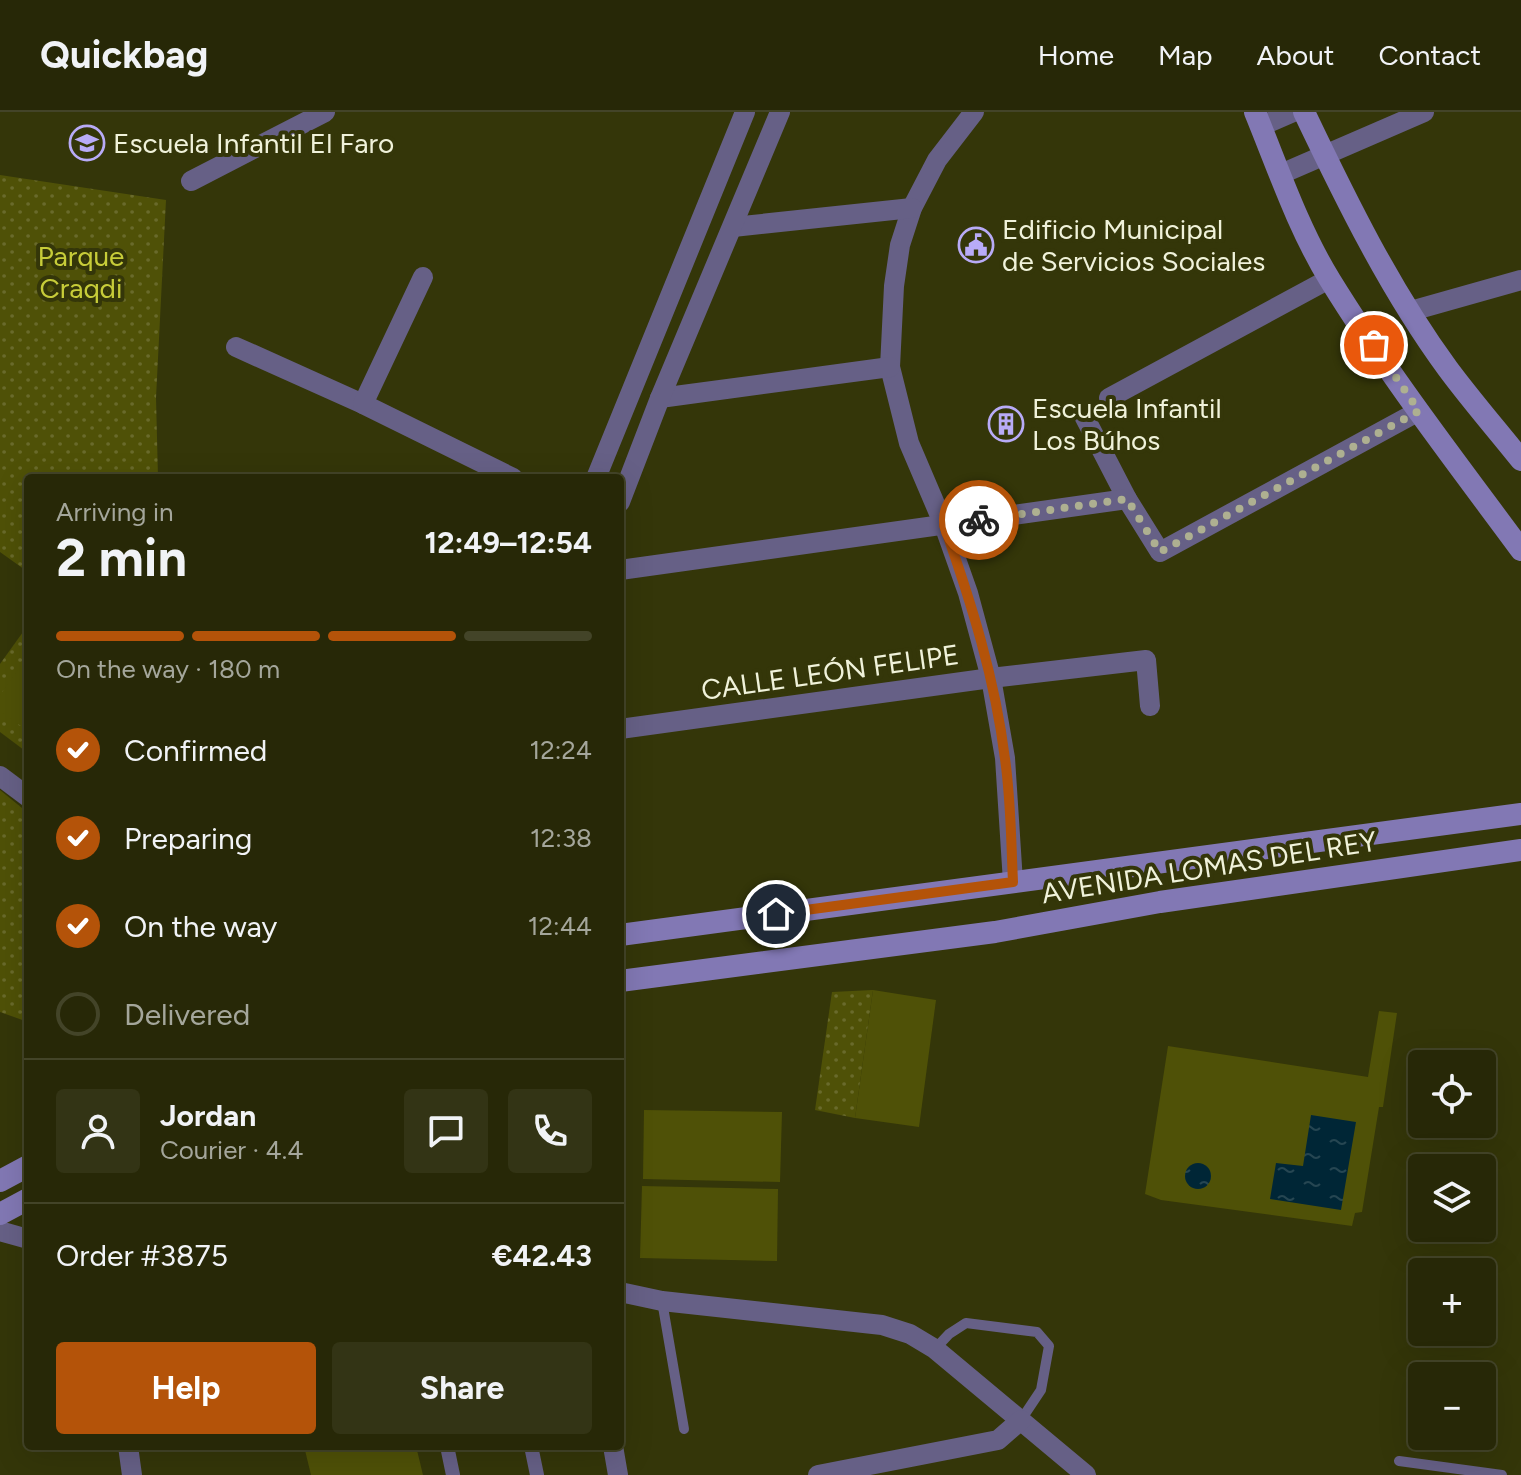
<!DOCTYPE html>
<meta charset="utf-8">
<style>
body{margin:0;font-family:Figtree,sans-serif;background:#333415;color:#f1f3f6;height:100vh;display:flex;flex-direction:column;font-size:30px;white-space:nowrap}
*{box-sizing:border-box;margin:0}
p{font-size:26px;color:#a4a69b}
.icon{flex:none;width:44px;height:44px;fill:none;stroke:currentColor;stroke-width:2;stroke-linecap:round;stroke-linejoin:round}
.map{position:relative;flex:1;overflow:hidden}
.side{position:absolute;left:24px;top:362px;width:600px;height:976px;display:flex;flex-direction:column;background:#272807;border-radius:8px;box-shadow:0 8px 32px #0002,0 0 0 2px #434428}
.side>*{flex:none}
.tools{position:absolute;left:1408px;top:938px;display:grid;gap:16px}
.tools a{display:grid;place-items:center;width:88px;height:88px;border-radius:8px;background:#272807;box-shadow:0 8px 32px #0002,0 0 0 2px #434428;font-size:40px}
.pin{position:absolute;display:grid;place-items:center;width:68px;height:68px;color:#fff;margin:-34px;border:4px solid #fff;border-radius:50%;box-shadow:0 2px 8px #0007}
.courier{position:absolute;display:grid;place-items:center;width:80px;height:80px;margin:-40px;border:6px solid #b45309;border-radius:50%;background:#fff;color:#222;box-shadow:0 2px 10px #0007}
.head em{font-style:normal;font-weight:700}
.head div{display:flex;flex-direction:column-reverse}
.head{display:flex;align-items:center;justify-content:space-between;height:136px;padding:0 32px}
h1{font-size:52px;font-weight:700;line-height:60px}
.bar{display:grid;grid-template-columns:repeat(4,1fr);gap:12px 8px;align-content:center;height:96px;padding:0 32px}
.bar i{height:10px;border-radius:6px;background:#434428}
.bar .active{background:#b45309}
.bar p{grid-column:span 4}
.line{display:flex;align-items:center;gap:20px;padding:0 32px;border-top:2px solid #434428}
.line div{flex:1}
.round{display:grid;place-items:center;flex:none;width:84px;height:84px;border-radius:8px;background:#333415}
ol{padding:0 32px;list-style:none}
li{display:flex;align-items:center;gap:24px;height:88px}
li p{margin-inline-start:auto}
li .icon{padding:8px;border-radius:50%;background:#b45309;color:#fff;stroke-width:4}
li:last-child{color:#a4a69b}
li i{width:44px;height:44px;border:4px solid #434428;border-radius:50%}
.action{display:flex;gap:16px;margin-top:auto;padding:16px 32px}
.action a{flex:1;height:92px;border-radius:8px;background:#b45309;color:#fff;font-size:32px;font-weight:700;line-height:92px;text-align:center}
.action a+a{background:#333415;color:#f1f3f6}
header{display:flex;align-items:center;gap:48px;box-sizing:border-box;height:112px;padding:0 40px;background:#272807;border-bottom:2px solid #434428}
header strong{font-size:38px}
nav{display:flex;gap:44px;margin-inline-start:auto;font-size:28px}
.map>svg:first-child{display:block}
.green{fill:url(#green-dots)}
.pitch{fill:#4f5107}
.water{fill:url(#water-ripples)}
.lines{fill:none;stroke-linecap:round;stroke-linejoin:round}
.service{stroke:#666086;stroke-width:10}
.pedestrian{stroke:#666086;stroke-width:14}
.minor{stroke:#666086;stroke-width:20}
.secondary{stroke:#8278b4;stroke-width:22}
.done{stroke:#aeb091;stroke-width:8;stroke-dasharray:0 14.4}
.route{stroke:#b45309;stroke-width:10}
.labels{text-anchor:middle;dominant-baseline:central;stroke-width:8;stroke-linejoin:round;paint-order:stroke}
.poi-label{font-size:28px;fill:#f0f2da;stroke:#343609;text-anchor:start}
.park-label{font-size:28px;fill:#c7cc39;stroke:#343609}
.street-label{font-size:28px;fill:#f0f2da;stroke:#343609}
</style>
<header>
<strong>Quickbag</strong>
<nav><a>Home</a><a>Map</a><a>About</a><a>Contact</a></nav>
</header>
<div class="map">
<svg width="1521" height="1363" viewBox="0 0 1521 1363">
<defs>
<pattern id="green-dots" width="8" height="8" patternUnits="userSpaceOnUse" patternTransform="scale(2)"><rect width="8" height="8" fill="#4f5107"/><path d="M2 2h.1M6 6h.1" fill="none" stroke="#696a2b" stroke-width="1.8" stroke-linecap="round"/></pattern>
<pattern id="water-ripples" width="26" height="14" patternUnits="userSpaceOnUse" patternTransform="scale(2)"><rect width="26" height="14" fill="#002636"/><path d="M2 4q2-2 4 0t4 0M15 11q2-2 4 0t4 0" fill="none" stroke="#264652"/></pattern>
</defs>
<rect width="100%" height="100%" fill="#343609"/>
<!-- green -->
<g class="green">
<path d="M0,63L166,88L156,286L158,366H28V460L0,440Z"/>
<path d="M28,513V641L0,620V552Z"/>
<path d="M0,678L28,701V910L0,900Z"/>
<path d="M873,878L855,1006L815,998L832,880Z"/>
</g>
<!-- pitch -->
<g class="pitch">
<path d="M28,544V619L0,599V583Z"/>
<path d="M873,878L936,888L919,1015L855,1006Z"/>
<path d="M1379,899L1397,901L1383,995H1379L1362,1100L1355,1101L1352,1114L1161,1088L1145,1082L1168,934L1368,965Z"/>
<path d="M644,998L782,1000L780,1070L643,1067Z"/>
<path d="M642,1074L778,1077L777,1149L640,1146Z"/>
<path d="M304,1334H416L423,1363H311Z"/>
</g>
<!-- water -->
<g class="water">
<path d="M1311,1003L1356,1010L1341,1098L1270,1087L1276,1051L1303,1054Z"/>
<circle cx="1198" cy="1064" r="13"/>
</g>
<g class="lines">
<!-- service -->
<g class="service">
<path d="M662,1189L684,1317"/>
<path d="M935,1237L949,1222L966,1211L1037,1220L1049,1234L1041,1278L1021,1308"/>
<path d="M1399,1349L1502,1363"/>
</g>
<!-- pedestrian -->
<g class="pedestrian">
<path d="M447,1334L453,1363"/>
<path d="M531,1334L537,1363"/>
</g>
<!-- minor -->
<g class="minor">
<path d="M974,0L937,48L912,96L900,133L894,174L890,255L909,331L944,413L968,481L991,566L1005,646L1013,770"/>
<path d="M1261,14L1293,0"/>
<path d="M1281,62L1424,0"/>
<path d="M191,69L325,0"/>
<path d="M733,115L912,96"/>
<path d="M1411,199L1521,168"/>
<path d="M236,235L363,292L513,366"/>
<path d="M660,286L890,255"/>
<path d="M1109,286L1329,167"/>
<path d="M363,292L423,165"/>
<path d="M1083,302L1127,387L1160,440L1419,299"/>
<path d="M596,366L745,0"/>
<path d="M620,390L660,286L780,0"/>
<path d="M620,458L1127,387"/>
<path d="M620,617L991,566L1146,548L1150,594"/>
<path d="M0,664L28,685"/>
<path d="M0,1119L28,1127"/>
<path d="M620,1180L662,1189L882,1213L910,1222L935,1237L1086,1363"/>
<path d="M128,1334L132,1363"/>
<path d="M613,1334L618,1363"/>
<path d="M818,1363L998,1328L1021,1308"/>
</g>
<!-- secondary -->
<g class="secondary">
<path d="M1255,0C1278,56 1298,116 1330,168C1388,262 1456,350 1521,438"/>
<path d="M1304,0C1346,88 1390,178 1448,257C1471,288 1497,318 1521,348"/>
<path d="M620,823L1521,702"/>
<path d="M620,869L995,820L1160,790L1521,738"/>
<path d="M0,1069L28,1054"/>
<path d="M0,1102L28,1087"/>
</g>
</g>
<g class="lines">
<!-- done -->
<path class="done" d="M979,408L1127,387L1160,440L1419,299L1374,233"/>
<!-- route -->
<path class="route" d="M776,802L1013,770C1011,729 1011,688 1005,647C995,566 971,490 944,413L979,408"/>
</g>
<!-- icons -->
<defs>
<g id="school-ring" transform="scale(1.8)"><circle r="9.5" fill="#343609" stroke="#b8abf7" stroke-width="1.5"/><path d="M0-5L7-2L0 1L-7-2ZM-4 1L0 2.5L4 1V4Q0 6-4 4Z" fill="#b8abf7"/></g>
<g id="civic-ring" transform="scale(1.8)"><circle r="9.5" fill="#343609" stroke="#b8abf7" stroke-width="1.5"/><path d="M-.6-6.5H3V-4.5H.6V-3L4-1V1h2V6H-6V1h2V-1L-.6-3ZM-1.2 2.5V6h2.4V2.5Z" fill="#b8abf7"/></g>
<g id="building-ring" transform="scale(1.8)"><circle r="9.5" fill="#343609" stroke="#b8abf7" stroke-width="1.5"/><path d="M-4-6H4V6H1V3H-1V6H-4ZM-2.5-4.3h1.7v1.8h-1.7ZM.8-4.3h1.7v1.8H.8ZM-2.5-1h1.7V.8h-1.7ZM.8-1h1.7V.8H.8Z" fill="#b8abf7"/></g>
</defs>
<g fill-rule="evenodd">
<use href="#school-ring" x="87" y="31"/>
<use href="#civic-ring" x="976" y="133"/>
<use href="#building-ring" x="1006" y="312"/>
</g>
<g class="labels">
<!-- poi labels -->
<g class="poi-label">
<text x="113" y="31">Escuela Infantil El Faro</text>
<text x="1002" y="117">Edificio Municipal<tspan x="1002" dy="32">de Servicios Sociales</tspan></text>
<text x="1032" y="296">Escuela Infantil<tspan x="1032" dy="32">Los Búhos</tspan></text>
</g>
<!-- park labels -->
<g class="park-label">
<text x="81" y="144">Parque<tspan x="81" dy="32">Craqdi</tspan></text>
</g>
<!-- street labels -->
<g class="street-label">
<text transform="translate(830 560) rotate(-8)">CALLE LEÓN FELIPE</text>
<text transform="translate(1209 755) rotate(-9)">AVENIDA LOMAS DEL REY</text>
</g>
</g>
</svg>
<div class="tools">
<a><svg class="icon" aria-label="locate" viewBox="0 0 24 24"><circle cx="12" cy="12" r="6"/><path d="M12 2v4M12 18v4M2 12h4M18 12h4"/></svg></a>
<a><svg class="icon" aria-label="layers" viewBox="0 0 24 24"><path d="M12 4l9 5-9 5-9-5zM3 14l9 5 9-5"/></svg></a>
<a>+</a>
<a>−</a>
</div>
<div class="pin" style="left:1374px;top:233px;background:#ea580c"><svg class="icon" aria-label="bag" viewBox="0 0 24 24"><path d="M5 8h14l-1 12H6zM9 8a3 3 0 0 1 6 0"/></svg></div>
<div class="pin" style="left:776px;top:802px;background:#1f2937"><svg class="icon" aria-label="home" viewBox="0 0 24 24"><path d="M3 11l9-7 9 7M6 9v11h12V9"/></svg></div>
<div class="courier" style="left:979px;top:408px"><svg class="icon" aria-label="bike" viewBox="0 0 24 24"><circle cx="6" cy="16" r="4"/><circle cx="18" cy="16" r="4"/><path d="M6 16l4-8h5l3 8M10 8l3 8H6M13 5h3"/></svg></div>
<section class="side">
<div class="head"><div><h1>2 min</h1><p>Arriving in</p></div><em>12:49–12:54</em></div>
<div class="bar"><i class="active"></i><i class="active"></i><i class="active"></i><i></i><p>On the way · 180 m</p></div>
<ol>
<li><svg class="icon" aria-label="check" viewBox="0 0 24 24"><path d="M5 12l5 5 9-10"/></svg>Confirmed<p>12:24</p></li>
<li><svg class="icon" aria-label="check" viewBox="0 0 24 24"><path d="M5 12l5 5 9-10"/></svg>Preparing<p>12:38</p></li>
<li><svg class="icon" aria-label="check" viewBox="0 0 24 24"><path d="M5 12l5 5 9-10"/></svg>On the way<p>12:44</p></li>
<li><i></i>Delivered</li>
</ol>
<div class="line" style="height:144px"><a class="round"><svg class="icon" aria-label="person" viewBox="0 0 24 24"><circle cx="12" cy="8" r="4"/><path d="M4 21q1-7 8-7t8 7"/></svg></a><div><b>Jordan</b><p>Courier · 4.4</p></div><a class="round"><svg class="icon" aria-label="chat" viewBox="0 0 24 24"><path d="M4 5h16v11H9l-5 4z"/></svg></a><a class="round"><svg class="icon" aria-label="phone" viewBox="0 0 24 24"><path d="M5 4h4l2 5-3 2q2 4 5 5l2-3 5 2v4C11 20 4 13 5 4z"/></svg></a></div>
<div class="line" style="height:104px"><div>Order #3875</div><b>€42.43</b></div>
<div class="action"><a>Help</a><a>Share</a></div>
</section>
</div>
